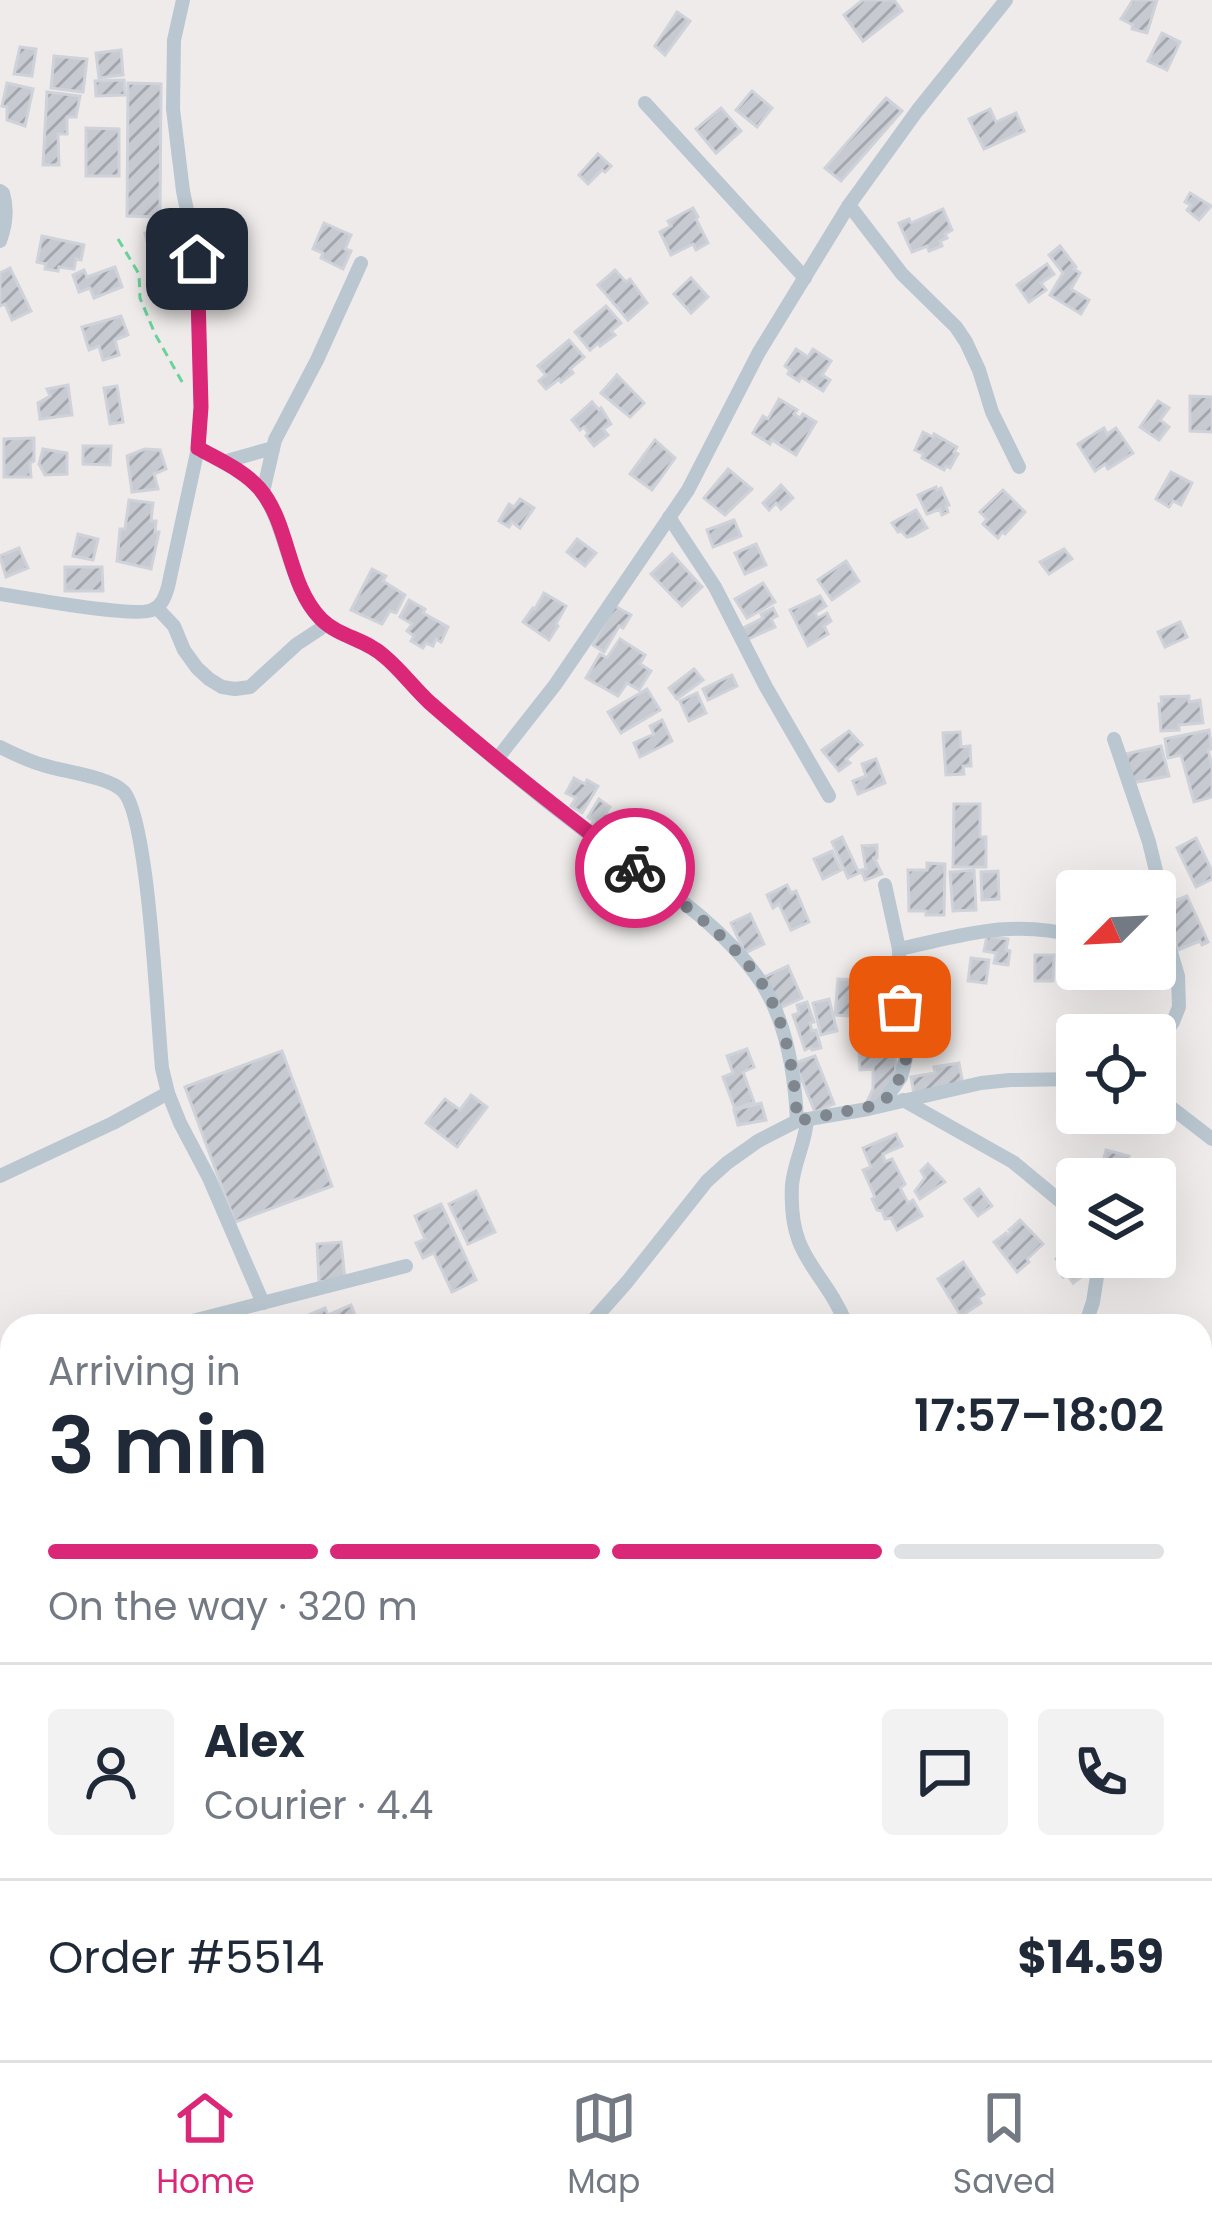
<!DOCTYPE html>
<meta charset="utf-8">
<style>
body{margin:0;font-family:Poppins,sans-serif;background:#f2f2f3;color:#1f2937;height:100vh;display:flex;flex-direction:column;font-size:45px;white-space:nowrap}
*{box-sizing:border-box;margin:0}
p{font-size:39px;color:#747a83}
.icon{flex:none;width:66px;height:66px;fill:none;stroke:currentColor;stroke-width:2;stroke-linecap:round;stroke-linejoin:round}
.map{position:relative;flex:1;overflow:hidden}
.details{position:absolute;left:0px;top:1314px;width:1212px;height:747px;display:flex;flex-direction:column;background:#fff;border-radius:36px 36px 0 0;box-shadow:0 12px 48px #0002}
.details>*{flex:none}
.needle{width:78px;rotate:246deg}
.buttons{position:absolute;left:1056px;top:870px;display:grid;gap:24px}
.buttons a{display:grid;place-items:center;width:120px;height:120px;border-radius:12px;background:#fff;box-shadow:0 12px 48px #0002;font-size:60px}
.pin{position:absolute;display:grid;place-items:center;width:102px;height:102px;color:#fff;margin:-51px;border-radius:24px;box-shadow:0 6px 18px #0006}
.courier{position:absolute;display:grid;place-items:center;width:120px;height:120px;margin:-60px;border:9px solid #db2777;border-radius:50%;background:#fff;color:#222;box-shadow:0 3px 15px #0007}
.head em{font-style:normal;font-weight:600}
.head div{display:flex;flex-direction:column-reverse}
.head{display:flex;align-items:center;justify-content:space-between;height:204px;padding:0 48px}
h1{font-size:78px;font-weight:600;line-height:90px}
.bar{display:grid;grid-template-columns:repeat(4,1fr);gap:18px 12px;align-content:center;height:144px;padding:0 48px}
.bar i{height:15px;border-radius:9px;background:#e0e1e3}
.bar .selected{background:#db2777}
.bar p{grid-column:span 4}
.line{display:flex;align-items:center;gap:30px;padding:0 48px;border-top:3px solid #e0e1e3}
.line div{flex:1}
.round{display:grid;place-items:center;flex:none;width:126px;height:126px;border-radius:12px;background:#f2f2f3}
.menu{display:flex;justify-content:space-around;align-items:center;height:168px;border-top:3px solid #e0e1e3;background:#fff;font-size:33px;color:#747a83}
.menu a{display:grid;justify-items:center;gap:6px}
.menu .selected{color:#db2777}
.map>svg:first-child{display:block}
.building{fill:url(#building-hatch);stroke:#cfd2d8;stroke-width:3}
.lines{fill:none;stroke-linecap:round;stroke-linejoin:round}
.path{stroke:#69d399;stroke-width:3;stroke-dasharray:9 6;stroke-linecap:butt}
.street{stroke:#bac7d0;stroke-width:14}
.done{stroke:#7f868d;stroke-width:12;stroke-dasharray:0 21.6}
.route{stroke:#db2777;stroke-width:15}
</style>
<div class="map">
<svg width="1212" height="2060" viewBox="0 0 1212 2060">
<defs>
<pattern id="building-hatch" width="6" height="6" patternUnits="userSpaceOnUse" patternTransform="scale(3)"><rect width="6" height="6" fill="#c7cbd1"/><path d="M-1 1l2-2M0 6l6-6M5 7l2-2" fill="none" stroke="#a3a7ad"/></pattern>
</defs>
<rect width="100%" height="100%" fill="#efebeb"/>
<!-- building -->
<g class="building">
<path d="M863,0H894L902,11L863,41L844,15Z"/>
<path d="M1133,0H1157L1147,33L1132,29L1133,25L1121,19Z"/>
<path d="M677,12L690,21L665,55L655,46Z"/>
<path d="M1162,33L1180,42L1167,70L1148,61Z"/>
<path d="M20,47L36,49L32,76L14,74Z"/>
<path d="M121,50L123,75L99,78L96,53Z"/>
<path d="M54,56L87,59L83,92L51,88Z"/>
<path d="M124,80L125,95L96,96L95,81Z"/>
<path d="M7,83L33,89L25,126L7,120V107L2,106Z"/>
<path d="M128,83L161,84L160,217L127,216Z"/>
<path d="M752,91L772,108L757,127L736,110Z"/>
<path d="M47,92L80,96L76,117H67V134H58L59,165H43Z"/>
<path d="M886,98L902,111L841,181L825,168Z"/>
<path d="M721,108L741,131L716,153L696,129Z"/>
<path d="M990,109L996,122L1016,113L1024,131L984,149L969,119Z"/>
<path d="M86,128L119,129V176H86Z"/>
<path d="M598,154L611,166L605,172L602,170L588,184L579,175Z"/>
<path d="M1190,193L1211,206L1199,220L1187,210L1191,205L1185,202Z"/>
<path d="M693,208L698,217L696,219L708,243L696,250L693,244L671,255L660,232L671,226L668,221Z"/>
<path d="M943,209L952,230L945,234L947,238L940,241L942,246L929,251L927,246L912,252L899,223L909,219L911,223Z"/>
<path d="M324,223L351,235L345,249L351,251L343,269L321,258L323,253L313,249Z"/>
<path d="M171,227L175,243L149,250L145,233Z"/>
<path d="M42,236L84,245L81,260L76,259L74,269L59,267L58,271L45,269L46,264L37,262Z"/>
<path d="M1060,246L1076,267L1074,269L1080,273L1071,289L1089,300L1081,314L1050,295L1063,273L1049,255Z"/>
<path d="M1047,264L1054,274L1041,283L1046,290L1029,302L1017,285Z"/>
<path d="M115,267L122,287L94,298L90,288L79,292L73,275L84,270L87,277Z"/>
<path d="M10,268L31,311L12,320L5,304L0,306V273Z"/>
<path d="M615,270L626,282L630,279L647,303L628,320L598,285Z"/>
<path d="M691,278L708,297L691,313L674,294Z"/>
<path d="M606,306L621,323L611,331L615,335L600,346L598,343L590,350L575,332Z"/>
<path d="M121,316L128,335L115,340L119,355L103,360L99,346L89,350L82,327Z"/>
<path d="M569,340L584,357L570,369L573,373L561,382L559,379L546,389L539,381L546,375L538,366Z"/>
<path d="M796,349L808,357L813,349L831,361L822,375L830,380L823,391L801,377L799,381L788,374L790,370L785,366Z"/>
<path d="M617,375L644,403L630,417L601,393Z"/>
<path d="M68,385L72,415L40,419L38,403L50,396L47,389Z"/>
<path d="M117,386L123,422L110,424L104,388Z"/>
<path d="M1190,396L1212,397V432L1190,431Z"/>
<path d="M779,399L797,410L794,414L800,418L803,414L816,422L796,455L772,440L770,444L753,433L763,416L768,419Z"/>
<path d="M1158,401L1169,408L1160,420L1169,427L1159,440L1140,427Z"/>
<path d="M592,402L599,410L601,408L611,424L603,429L608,435L594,446L586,436L588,433L584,427L580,430L572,420Z"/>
<path d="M1104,428L1107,434L1116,428L1133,453L1108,469L1105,464L1095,471L1078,444Z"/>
<path d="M923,432L933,437L934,434L957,447L954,452L958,454L950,468L946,466L944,470L922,458L923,454L915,450Z"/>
<path d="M34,438V461L30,463L31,477H4V439Z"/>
<path d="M655,440L675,458L652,490L630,474Z"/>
<path d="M83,446H111L110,465L83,464Z"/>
<path d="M43,449L67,453V474L45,475L39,464Z"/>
<path d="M145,449L160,450L166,469L154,474L158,489L132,492L127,456Z"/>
<path d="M728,469L752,489L725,515L704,498Z"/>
<path d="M1171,472L1192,483L1181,505L1173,501L1169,507L1156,499Z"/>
<path d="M781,485L793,498L781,509L776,503L769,510L763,503Z"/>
<path d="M936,487L937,490L941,488L949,505L946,506L948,512L942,515L940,509L927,514L918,495Z"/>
<path d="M1003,490L1025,512L1005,534L1002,532L998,538L983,524L987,519L980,512Z"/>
<path d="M520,499L534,508L520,528L512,522L509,527L499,521L509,504L514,507Z"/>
<path d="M129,500L153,503L151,521H156L155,532H159L151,569L117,561L120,529H125Z"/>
<path d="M916,510L927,528L912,536L907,537L901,531L898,532L892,523Z"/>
<path d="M734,520L741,536L713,547L707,530Z"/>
<path d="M78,534L98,539L93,560L73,556Z"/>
<path d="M577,539L596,553L585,566L567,552Z"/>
<path d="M756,544L766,565L745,574L735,553Z"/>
<path d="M19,548L28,568L6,577L0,556Z"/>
<path d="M1064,549L1072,559L1049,574L1040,562Z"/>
<path d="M672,554L702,587L682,606L651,574Z"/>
<path d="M846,561L859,581L832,600L818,580Z"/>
<path d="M65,567H102L103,591H65Z"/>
<path d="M372,569L386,576L383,581L405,595L396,613L390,611L382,624L351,610Z"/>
<path d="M763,583L775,602L747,618L735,599Z"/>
<path d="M544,593L566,606L556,624L558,626L549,640L523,622L533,608L535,609Z"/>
<path d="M820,596L826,606L815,613L818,618L827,613L831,621L824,626L828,634L808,646L790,610Z"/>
<path d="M409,600L425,609L423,613L448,627L441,642L436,639L433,646L426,643L423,648L411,641L414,636L407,631L412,624L400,617Z"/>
<path d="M613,605L631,615L623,628L619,626L604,652L593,645Z"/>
<path d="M773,608L777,616L771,619L775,627L746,640L741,629L763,618L761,614Z"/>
<path d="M1180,622L1187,637L1165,647L1158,632Z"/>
<path d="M620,639L645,655L640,664L651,671L639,690L627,683L618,696L586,678L600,654L607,658Z"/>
<path d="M694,669L703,680L677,699L669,688Z"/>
<path d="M732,675L737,686L708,700L703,689Z"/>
<path d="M647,689L660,710L621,733L608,712Z"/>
<path d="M697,693L706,713L689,721L680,701Z"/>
<path d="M1189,696V702L1200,700L1203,723L1179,725V730L1161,731L1159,704H1162L1161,697Z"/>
<path d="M662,720L672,741L640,757L634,743L654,734L650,726Z"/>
<path d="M1209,730L1212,749L1208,750L1212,766V797L1194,802L1181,755L1168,758L1165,739Z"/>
<path d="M849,731L862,745L846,759L850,763L839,771L822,750Z"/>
<path d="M960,732L961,747L970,746L971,766H963L964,774L946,775L943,733Z"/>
<path d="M1161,746L1169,776L1132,783L1126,754Z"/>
<path d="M876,759L885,783L858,794L853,781L866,776L862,764Z"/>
<path d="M574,778L585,784L587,780L598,786L582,813L571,806L576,798L566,793Z"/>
<path d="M599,799L610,807L606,813L629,829L622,840L615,835L609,844L588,830L594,821L588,817Z"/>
<path d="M954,804H980V837H986V867H953Z"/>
<path d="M842,837L859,873L848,878L832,842Z"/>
<path d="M1196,838L1212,871V879L1196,887L1177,848Z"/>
<path d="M877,845V858H874L882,874L865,880L861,870L866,869L862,846Z"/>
<path d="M832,851L841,870L823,879L814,859Z"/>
<path d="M927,863L945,864L944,915H926V911H909L908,870H927Z"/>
<path d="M974,870L976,910L953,911L950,872Z"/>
<path d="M998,871L999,899L982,900L981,872Z"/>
<path d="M787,885L791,893L796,891L809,922L791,930L779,904L773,908L767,895Z"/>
<path d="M1187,896L1208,942L1202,945L1200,941L1178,950L1161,906Z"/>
<path d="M750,914L764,944L745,953L731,923Z"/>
<path d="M987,936L1008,939L1006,950L1010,951L1008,965L994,963L996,953L984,951Z"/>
<path d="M1035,955H1054L1053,981H1035Z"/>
<path d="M971,958L989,960L986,983L968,981Z"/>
<path d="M788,966L802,998L778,1009L764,977Z"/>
<path d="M838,979L857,980L856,996L867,997L864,1017L835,1015Z"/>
<path d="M829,999L837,1031L821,1035L813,1003Z"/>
<path d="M807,1002L814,1022L810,1023L812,1031L816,1030L821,1048L812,1050L811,1047L805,1050L793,1015L799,1013L797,1005Z"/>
<path d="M889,1034L890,1051H895L896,1081L880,1106L866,1104L873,1089V1069L860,1070L858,1036Z"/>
<path d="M747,1049L754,1067L743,1072L754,1102L735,1109L723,1077L733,1073L727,1056Z"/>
<path d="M282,1051L332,1186L235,1222L185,1087Z"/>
<path d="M815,1056L834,1104L815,1112L795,1063Z"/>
<path d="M959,1063L963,1085L914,1094L911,1077L935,1073L934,1067Z"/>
<path d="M471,1095L487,1107L457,1147L426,1123L445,1099L460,1110Z"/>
<path d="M761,1103L766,1120L738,1125L734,1110Z"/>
<path d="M896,1134L902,1146L883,1154L885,1162L892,1159L905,1184L900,1188L908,1203L913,1200L922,1216L897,1230L891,1218L885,1219L882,1211L877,1210L872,1199L875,1197L863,1170L871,1167L863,1148Z"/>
<path d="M1106,1150L1129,1156L1124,1179L1100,1173Z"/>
<path d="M928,1164L945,1182L920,1199L915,1191L925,1178L921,1171Z"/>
<path d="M979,1189L992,1206L978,1216L965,1199Z"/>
<path d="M476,1191L495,1232L468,1244L449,1204Z"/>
<path d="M441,1204L476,1280L452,1292L434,1253L423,1258L416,1243L425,1239L415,1216Z"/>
<path d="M1020,1220L1043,1244L1027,1259L1029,1262L1017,1272L994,1242L1006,1233L1008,1235L1011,1232L1009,1230Z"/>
<path d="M341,1242L345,1279L319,1282L317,1244Z"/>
<path d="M1069,1251L1084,1275L1073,1283L1067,1274L1063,1277L1058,1268L1061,1266L1056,1259Z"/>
<path d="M963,1262L984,1294L978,1298L981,1303L961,1316L938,1279Z"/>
<path d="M351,1305L359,1325L355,1326H301L309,1323L306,1316L325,1308L328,1315Z"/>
<path d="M8,1517L12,1536V1583L6,1585L3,1572L0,1573V1518Z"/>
<path d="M12,1615V1651L0,1656V1621Z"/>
<path d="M12,2031V2049H31L25,2060H0V2048Z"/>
<path d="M1028,2049H1071L1069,2060H1029Z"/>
</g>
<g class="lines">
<!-- path -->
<path class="path" d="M118,239L139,274L140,298L155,334L185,387"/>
<!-- street -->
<g class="street">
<path d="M645,103L805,278"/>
<path d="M0,191L3,193C8,210 6,225 0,241"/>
<path d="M849,205L902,274L956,327L966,342L979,370L992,412L1019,467"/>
<path d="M198,448C220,461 250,473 264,495C288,532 291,597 327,625C344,638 366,640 383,655C399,668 412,686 427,700C477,745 529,788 581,828C642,875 717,916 761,982C786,1021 795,1075 797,1121"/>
<path d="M223,462L273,448"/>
<path d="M263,492L275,440L317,360L361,263"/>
<path d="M669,517L715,587L766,687L829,796"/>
<path d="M0,594C26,598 135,618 152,610C162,606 165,597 168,587L198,448L201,407L197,259L183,191L173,109L174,40L183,0"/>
<path d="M157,608L174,626L184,650L197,668L209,679L222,687L235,689L250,687L297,644L326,625"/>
<path d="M1114,739L1149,842L1157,875L1162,922L1178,976L1179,1007L1173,1022L1155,1048"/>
<path d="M0,747C14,754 28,761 43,765C64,772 107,776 123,791C149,817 157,1020 162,1068L168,1093L180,1123L209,1178L263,1303"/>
<path d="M497,759L555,685L688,490L759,352L849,205L917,111L1006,0"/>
<path d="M899,949C964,935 1011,919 1077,936"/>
<path d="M1155,1095L1212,1139"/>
<path d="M903,1100L1013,1162L1077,1215"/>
<path d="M882,1104L901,1077L908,1050L900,1007L899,949L885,885"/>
<path d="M807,1119C806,1142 794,1162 792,1185C788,1261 823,1266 847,1326"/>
<path d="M0,1176L113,1123L168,1093"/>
<path d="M173,1326L406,1266"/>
<path d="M588,1326L627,1282L707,1181L727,1163L758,1141L797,1121L868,1109L981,1083L1010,1080L1077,1079"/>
<path d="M1085,1326L1093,1302L1100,1257"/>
<path d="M0,1369L12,1366"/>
<path d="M1200,1437L1212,1439"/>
<path d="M0,1502L12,1498"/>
<path d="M0,1798L7,1819L6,1873L12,1907"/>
<path d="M1200,1838L1212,1842"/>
<path d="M0,2005L12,1994"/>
<path d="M153,2049L163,2060"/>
<path d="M337,2049L357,2060"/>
<path d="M856,2049L860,2060"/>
<path d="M467,2052L487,2060"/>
<path d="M194,2060L203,2049"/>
<path d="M921,2060L922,2049"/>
<path d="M1101,2060L1102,2049"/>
</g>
</g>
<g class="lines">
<!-- done -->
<path class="done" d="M635,868C679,901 727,934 759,979C786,1018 795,1075 797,1121L882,1104C913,1065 909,1053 900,1007"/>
<!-- route -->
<path class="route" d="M197,259L201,407L198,448C219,460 243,470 259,488C290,523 287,585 321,619C339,637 366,639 384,656C400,669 413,687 429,702C495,760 565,814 635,868"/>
</g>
</svg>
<div class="buttons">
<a><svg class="needle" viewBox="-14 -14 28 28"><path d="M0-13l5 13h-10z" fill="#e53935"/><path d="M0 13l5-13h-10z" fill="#747a83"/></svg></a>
<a><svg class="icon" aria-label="locate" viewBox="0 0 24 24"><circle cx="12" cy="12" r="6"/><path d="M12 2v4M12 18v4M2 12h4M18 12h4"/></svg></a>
<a><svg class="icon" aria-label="layers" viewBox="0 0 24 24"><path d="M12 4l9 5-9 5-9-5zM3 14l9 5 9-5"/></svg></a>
</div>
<div class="pin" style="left:900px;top:1007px;background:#ea580c"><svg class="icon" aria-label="bag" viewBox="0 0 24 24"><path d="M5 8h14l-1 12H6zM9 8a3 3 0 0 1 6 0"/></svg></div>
<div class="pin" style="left:197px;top:259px;background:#1f2937"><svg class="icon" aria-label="home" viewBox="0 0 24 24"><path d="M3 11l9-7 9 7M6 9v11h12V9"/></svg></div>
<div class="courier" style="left:635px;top:868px"><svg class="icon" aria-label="bike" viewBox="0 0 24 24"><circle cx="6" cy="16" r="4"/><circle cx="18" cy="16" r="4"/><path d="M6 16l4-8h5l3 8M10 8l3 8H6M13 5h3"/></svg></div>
<section class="details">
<div class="head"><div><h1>3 min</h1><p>Arriving in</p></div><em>17:57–18:02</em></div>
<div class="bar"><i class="selected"></i><i class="selected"></i><i class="selected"></i><i></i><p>On the way · 320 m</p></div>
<div class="line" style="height:216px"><a class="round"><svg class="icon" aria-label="person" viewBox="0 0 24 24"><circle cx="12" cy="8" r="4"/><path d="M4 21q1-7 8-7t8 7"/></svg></a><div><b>Alex</b><p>Courier · 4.4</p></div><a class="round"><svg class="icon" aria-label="chat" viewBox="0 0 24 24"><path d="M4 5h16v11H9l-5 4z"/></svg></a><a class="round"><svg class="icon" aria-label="phone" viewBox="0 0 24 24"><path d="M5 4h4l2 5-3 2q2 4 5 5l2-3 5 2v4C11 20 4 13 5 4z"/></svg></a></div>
<div class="line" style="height:156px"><div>Order #5514</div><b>$14.59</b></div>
</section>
</div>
<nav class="menu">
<a class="selected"><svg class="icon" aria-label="home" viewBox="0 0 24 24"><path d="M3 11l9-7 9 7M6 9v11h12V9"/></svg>Home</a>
<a><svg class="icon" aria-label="map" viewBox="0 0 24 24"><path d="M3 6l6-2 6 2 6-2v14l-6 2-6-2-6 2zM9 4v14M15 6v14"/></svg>Map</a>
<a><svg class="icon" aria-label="saved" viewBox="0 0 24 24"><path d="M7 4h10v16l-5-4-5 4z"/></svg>Saved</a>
</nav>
